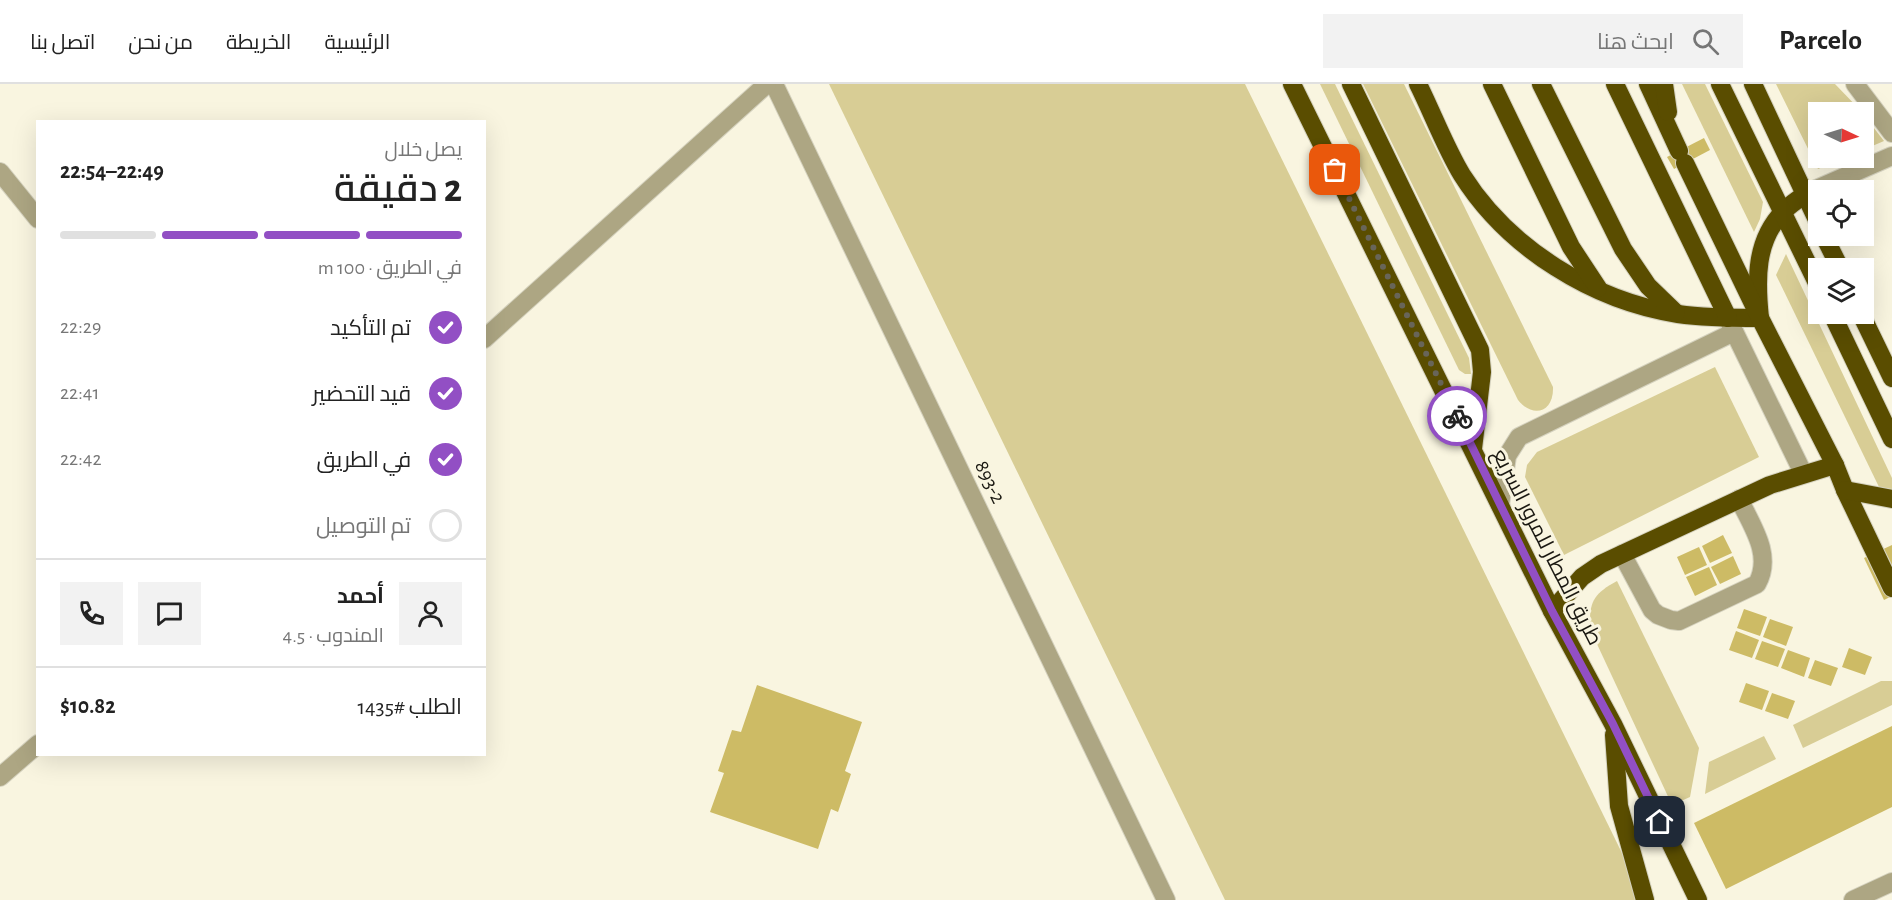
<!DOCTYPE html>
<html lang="ar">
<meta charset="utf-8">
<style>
body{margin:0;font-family:"Alegreya Sans",Cairo,sans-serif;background:#f2f2f2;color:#222;direction:rtl;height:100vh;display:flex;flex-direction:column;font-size:22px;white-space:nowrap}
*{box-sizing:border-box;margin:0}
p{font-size:20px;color:#767676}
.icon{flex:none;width:33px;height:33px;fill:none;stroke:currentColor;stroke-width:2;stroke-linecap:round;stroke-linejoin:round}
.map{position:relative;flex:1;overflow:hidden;direction:ltr}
.sheet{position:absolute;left:36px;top:36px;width:450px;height:636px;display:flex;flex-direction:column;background:#fff;border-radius:0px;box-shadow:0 6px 24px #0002;direction:rtl}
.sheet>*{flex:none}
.needle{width:39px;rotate:94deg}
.fabs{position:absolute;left:1808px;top:18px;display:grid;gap:12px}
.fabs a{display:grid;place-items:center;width:66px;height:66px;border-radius:0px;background:#fff;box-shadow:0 6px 24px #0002;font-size:30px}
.pin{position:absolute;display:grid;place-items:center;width:51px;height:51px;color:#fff;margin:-26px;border-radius:12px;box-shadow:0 3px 9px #0006}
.courier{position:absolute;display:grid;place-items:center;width:60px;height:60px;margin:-30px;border:4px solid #924fc4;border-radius:50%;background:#fff;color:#222;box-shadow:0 2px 8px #0007}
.head em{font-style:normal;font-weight:600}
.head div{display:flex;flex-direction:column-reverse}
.head{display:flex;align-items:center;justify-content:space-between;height:102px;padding:0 24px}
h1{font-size:39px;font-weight:600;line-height:45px}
.bar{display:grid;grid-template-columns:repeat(4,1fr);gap:9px 6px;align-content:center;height:72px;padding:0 24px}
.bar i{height:8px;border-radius:4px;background:#e0e0e0}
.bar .on{background:#924fc4}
.bar p{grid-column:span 4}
.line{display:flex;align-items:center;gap:15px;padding:0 24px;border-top:2px solid #e0e0e0}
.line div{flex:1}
.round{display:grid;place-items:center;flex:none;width:63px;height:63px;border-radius:0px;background:#f2f2f2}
ol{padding:0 24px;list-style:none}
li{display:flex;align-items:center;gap:18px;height:66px}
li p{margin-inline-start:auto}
li .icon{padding:6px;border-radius:50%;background:#924fc4;color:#fff;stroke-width:4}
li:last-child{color:#767676}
li i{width:33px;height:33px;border:3px solid #e0e0e0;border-radius:50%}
header{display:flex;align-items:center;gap:36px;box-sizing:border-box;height:84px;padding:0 30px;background:#fff;border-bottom:2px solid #e0e0e0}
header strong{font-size:28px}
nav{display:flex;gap:33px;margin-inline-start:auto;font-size:21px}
.search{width:420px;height:54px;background:#f2f2f2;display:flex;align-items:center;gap:15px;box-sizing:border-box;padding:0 21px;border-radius:0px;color:#767676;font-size:22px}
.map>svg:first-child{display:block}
.green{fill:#d8cd95}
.building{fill:#cdbb65}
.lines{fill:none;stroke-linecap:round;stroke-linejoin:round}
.minor-casing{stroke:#d5d2bf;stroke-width:20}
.highway-casing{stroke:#d5d2bf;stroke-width:20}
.minor{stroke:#ada683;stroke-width:18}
.highway{stroke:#5a4d00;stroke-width:18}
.done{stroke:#686559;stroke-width:6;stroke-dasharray:0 10.8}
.route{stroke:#924fc4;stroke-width:8}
.labels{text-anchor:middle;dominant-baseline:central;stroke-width:6;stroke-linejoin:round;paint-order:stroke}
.street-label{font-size:21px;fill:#1a1811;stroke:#f9f5e0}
</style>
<header>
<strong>Parcelo</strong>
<div class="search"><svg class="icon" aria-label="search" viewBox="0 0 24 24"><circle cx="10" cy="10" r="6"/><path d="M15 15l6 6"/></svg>ابحث هنا</div>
<nav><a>الرئيسية</a><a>الخريطة</a><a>من نحن</a><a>اتصل بنا</a></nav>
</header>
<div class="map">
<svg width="1892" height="816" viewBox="0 0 1892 816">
<rect width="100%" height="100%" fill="#f9f5e0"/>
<!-- green -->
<g class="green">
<path d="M829,0H1245L1645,816H1225Z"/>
<path d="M1320,0H1335L1469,274L1471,290H1465L1459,286Z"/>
<path d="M1363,0H1404L1553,303C1554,328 1533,335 1518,316Z"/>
<path d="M1682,0H1705L1763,118L1760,135L1754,148Z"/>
<path d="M1776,0H1835L1862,28H1818V74H1845L1818,85Z"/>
<path d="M1863,30L1884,57L1863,66Z"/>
<path d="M1786,170L1892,394V406L1879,403L1776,191Z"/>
<path d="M1715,283L1759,373L1564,471L1525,393L1527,381L1537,368Z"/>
<path d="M1617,497L1699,664L1690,713L1672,721L1590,545C1589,518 1593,510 1617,497Z"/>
<path d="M1881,597H1892V621L1803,664L1793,641Z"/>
<path d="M1764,652L1776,675L1705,710L1709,678Z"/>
</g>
<!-- building -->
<g class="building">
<path d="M1704,54L1710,66L1674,85L1667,73Z"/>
<path d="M1723,451L1732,469L1710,479L1702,462Z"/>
<path d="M1892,461V512L1884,516L1864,474Z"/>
<path d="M1699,463L1707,481L1685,491L1677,473Z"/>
<path d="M1733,472L1741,490L1720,500L1711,483Z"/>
<path d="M1709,483L1717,501L1695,512L1686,493Z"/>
<path d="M1744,525L1767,533L1760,552L1737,544Z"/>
<path d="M1770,535L1793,543L1786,562L1763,553Z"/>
<path d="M1736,547L1759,556L1752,574L1729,566Z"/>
<path d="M1762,557L1785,565L1778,583L1755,575Z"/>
<path d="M1849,564L1872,573L1865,591L1842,583Z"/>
<path d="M1788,566L1810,574L1804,593L1781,584Z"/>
<path d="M1815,576L1838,584L1831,602L1808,594Z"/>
<path d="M1746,599L1769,607L1762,626L1739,618Z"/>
<path d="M757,601L862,638L845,687L851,690L838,728L831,725L818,765L710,728L724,689L718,687L732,646L741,648Z"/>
<path d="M1772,609L1795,617L1788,635L1765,627Z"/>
<path d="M1892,642V723L1726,805L1694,739Z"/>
</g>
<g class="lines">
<!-- minor casing -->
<g class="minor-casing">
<g id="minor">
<path d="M774,0L1166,816"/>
<path d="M1855,0L1892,49"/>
<path d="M0,88L38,135"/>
<path d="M1805,110L1892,72"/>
<path d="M1729,237L1803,389"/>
<path d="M484,255L767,0"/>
<path d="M1500,421L1507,372L1519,353L1734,248"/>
<path d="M1622,470L1652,526L1658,531L1671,536L1679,537L1757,500C1773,471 1752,442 1739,415"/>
<path d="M0,693L38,660"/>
<path d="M1853,816L1892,798"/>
</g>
</g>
<!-- highway casing -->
<g class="highway-casing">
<g id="highway">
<path d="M1292,0L1552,527L1613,640L1698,816"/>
<path d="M1351,0L1480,266L1482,288L1473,365"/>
<path d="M1418,0C1432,28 1446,65 1462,91C1508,164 1593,217 1678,230C1706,234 1733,234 1760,234C1756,196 1755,157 1783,128C1789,121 1798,116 1805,110"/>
<path d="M1492,0L1571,163L1598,204"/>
<path d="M1541,0L1623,165L1648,202L1676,229"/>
<path d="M1615,0L1728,234"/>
<path d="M1648,0L1679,67"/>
<path d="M1664,0L1668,28"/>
<path d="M1720,0L1818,201"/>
<path d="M1753,0L1818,138"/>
<path d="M1685,79L1760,234L1835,381L1845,406L1892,504"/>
<path d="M1824,152L1840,184"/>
<path d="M1832,230L1892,355"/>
<path d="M1861,230L1892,294"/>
<path d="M1845,406L1892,415"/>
<path d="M1552,527L1582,493L1601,480L1770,401L1835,381"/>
<path d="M1614,651L1619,722L1645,816"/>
</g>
</g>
<!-- minor -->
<use href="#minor" class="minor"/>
<!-- highway -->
<use href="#highway" class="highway"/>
</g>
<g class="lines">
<!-- done -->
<path class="done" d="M1335,86L1457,332"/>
<!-- route -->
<path class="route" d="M1457,332L1552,527L1613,640L1660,738"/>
</g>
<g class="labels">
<!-- street labels -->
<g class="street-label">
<text transform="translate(990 398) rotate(64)">893-2</text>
<text transform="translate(1547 463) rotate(63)">طريق المطار للمرور السريع</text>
</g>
</g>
</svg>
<div class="fabs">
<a><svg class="needle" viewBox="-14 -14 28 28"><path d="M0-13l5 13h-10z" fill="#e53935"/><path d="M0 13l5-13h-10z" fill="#767676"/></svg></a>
<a><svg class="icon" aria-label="locate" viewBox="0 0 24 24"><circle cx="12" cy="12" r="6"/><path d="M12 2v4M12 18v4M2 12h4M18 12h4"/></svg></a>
<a><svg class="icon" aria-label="layers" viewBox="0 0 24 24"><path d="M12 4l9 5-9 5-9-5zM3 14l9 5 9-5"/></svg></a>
</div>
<div class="pin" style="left:1335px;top:86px;background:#ea580c"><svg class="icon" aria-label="bag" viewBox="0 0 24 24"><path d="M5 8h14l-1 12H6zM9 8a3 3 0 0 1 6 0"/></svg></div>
<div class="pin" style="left:1660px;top:738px;background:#1f2937"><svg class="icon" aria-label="home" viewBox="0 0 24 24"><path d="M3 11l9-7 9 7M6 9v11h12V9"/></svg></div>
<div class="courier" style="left:1457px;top:332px"><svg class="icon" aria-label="bike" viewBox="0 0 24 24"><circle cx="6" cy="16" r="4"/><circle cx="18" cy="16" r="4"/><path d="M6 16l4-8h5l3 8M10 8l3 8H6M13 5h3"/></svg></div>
<section class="sheet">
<div class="head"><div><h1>2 دقيقة</h1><p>يصل خلال</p></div><em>22:49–22:54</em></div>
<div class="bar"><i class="on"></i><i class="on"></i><i class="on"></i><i></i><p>في الطريق · 100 m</p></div>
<ol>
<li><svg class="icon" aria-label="check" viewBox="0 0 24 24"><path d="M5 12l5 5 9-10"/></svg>تم التأكيد<p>22:29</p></li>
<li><svg class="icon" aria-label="check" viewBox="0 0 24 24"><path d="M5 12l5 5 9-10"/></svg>قيد التحضير<p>22:41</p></li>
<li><svg class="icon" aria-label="check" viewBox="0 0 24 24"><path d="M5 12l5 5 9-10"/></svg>في الطريق<p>22:42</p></li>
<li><i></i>تم التوصيل</li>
</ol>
<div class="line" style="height:108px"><a class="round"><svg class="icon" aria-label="person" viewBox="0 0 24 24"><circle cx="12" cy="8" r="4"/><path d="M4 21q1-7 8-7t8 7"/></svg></a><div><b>أحمد</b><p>المندوب · 4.5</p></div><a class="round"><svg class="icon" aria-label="chat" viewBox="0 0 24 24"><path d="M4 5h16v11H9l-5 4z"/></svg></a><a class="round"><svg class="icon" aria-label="phone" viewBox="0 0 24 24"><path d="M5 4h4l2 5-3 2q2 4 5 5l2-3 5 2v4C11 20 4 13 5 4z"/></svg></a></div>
<div class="line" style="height:78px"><div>الطلب #1435</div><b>$10.82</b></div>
</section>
</div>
